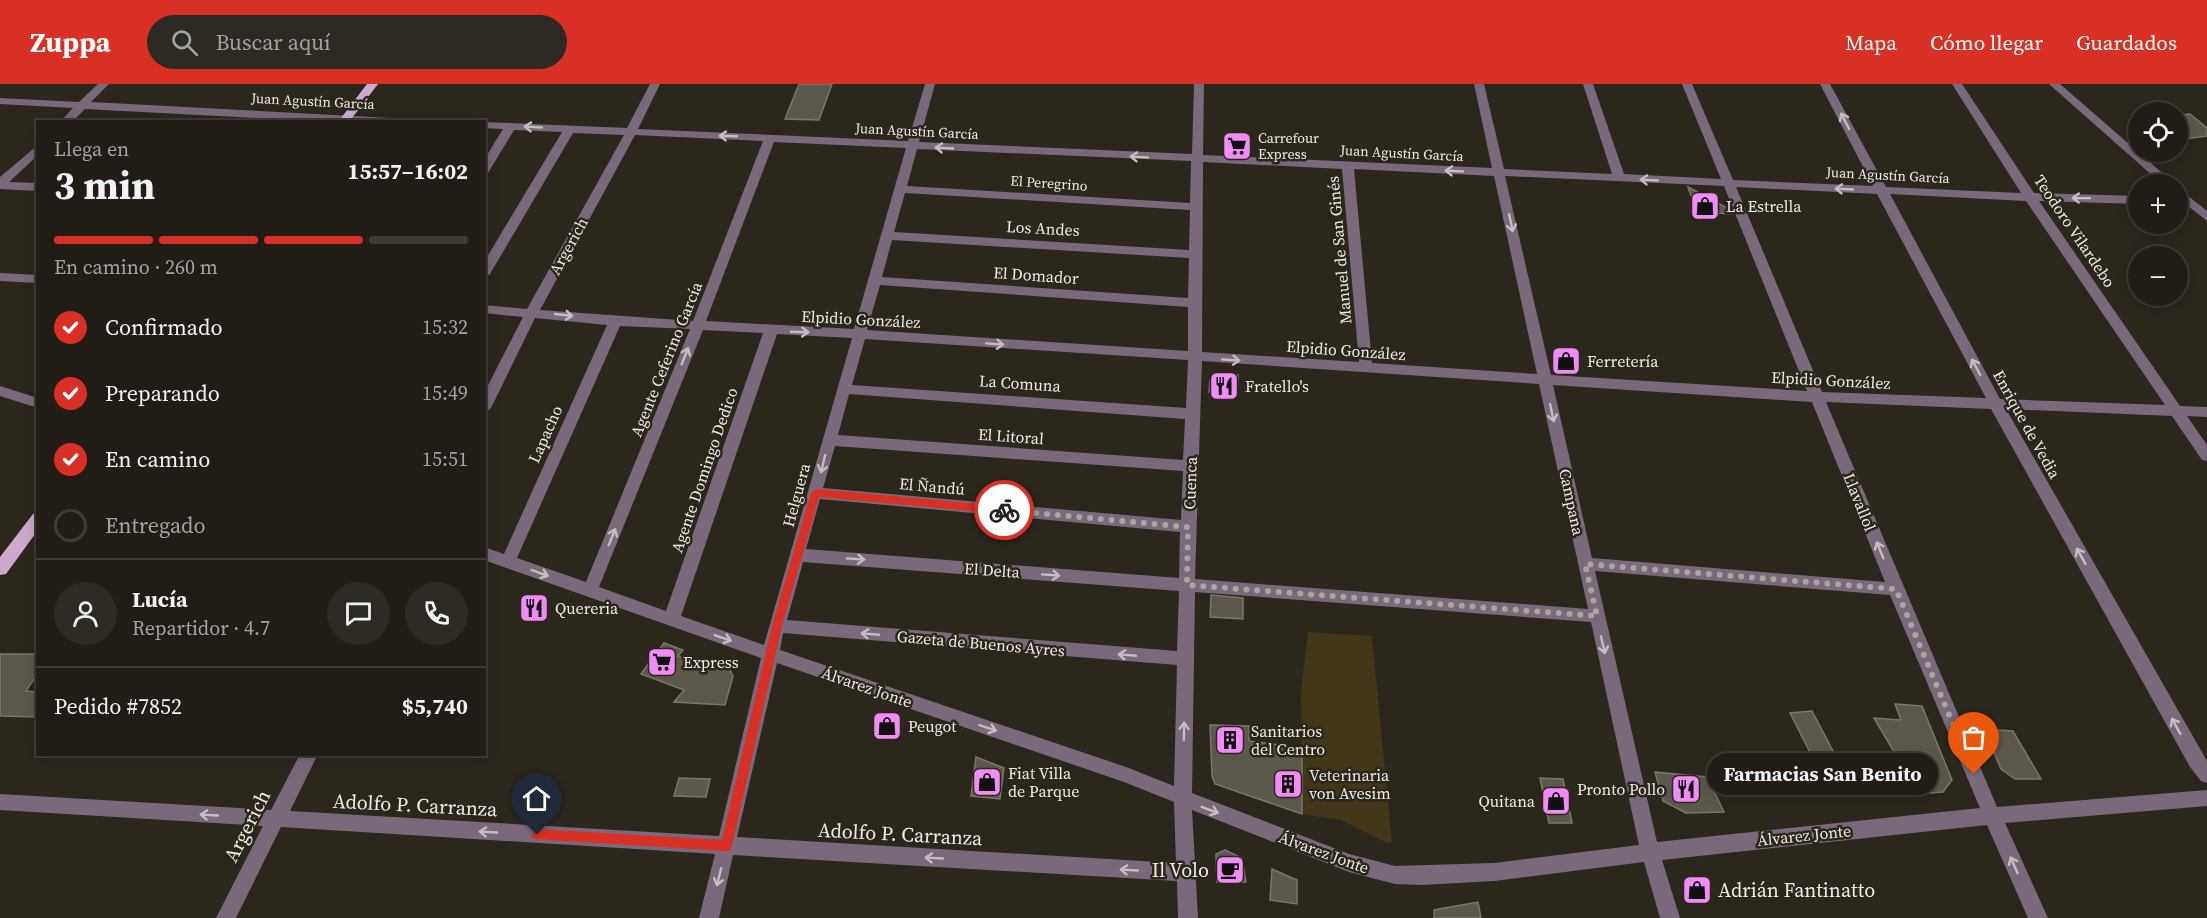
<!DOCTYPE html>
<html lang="es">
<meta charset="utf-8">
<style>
body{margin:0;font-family:"Source Serif 4",serif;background:#2d2a23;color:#f1f3f6;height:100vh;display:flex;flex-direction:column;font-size:22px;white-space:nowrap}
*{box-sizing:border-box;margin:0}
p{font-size:20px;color:#a2a2a1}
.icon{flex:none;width:33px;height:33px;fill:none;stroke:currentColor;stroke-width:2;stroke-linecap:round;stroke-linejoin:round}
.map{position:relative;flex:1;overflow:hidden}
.side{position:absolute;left:36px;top:36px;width:450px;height:636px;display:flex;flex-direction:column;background:#211d16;border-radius:0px;box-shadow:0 3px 15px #0003,0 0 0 2px #3e3b35}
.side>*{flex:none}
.buttons{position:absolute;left:2128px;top:18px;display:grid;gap:12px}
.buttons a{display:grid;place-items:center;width:60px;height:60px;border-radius:50%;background:#211d16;box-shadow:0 3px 15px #0003,0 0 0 2px #3e3b35;font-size:30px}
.pin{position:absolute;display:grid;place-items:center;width:51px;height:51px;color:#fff;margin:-62px -26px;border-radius:50% 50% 50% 0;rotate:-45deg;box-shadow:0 0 6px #0007}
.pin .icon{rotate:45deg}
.courier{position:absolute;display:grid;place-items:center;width:60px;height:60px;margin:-30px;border:4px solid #d93025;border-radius:50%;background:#fff;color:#222;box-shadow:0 2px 8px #0007}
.bubble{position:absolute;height:42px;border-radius:21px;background:#211d16;box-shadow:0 3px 15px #0003,0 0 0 2px #3e3b35;font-size:20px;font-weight:700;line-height:42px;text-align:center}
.overview em{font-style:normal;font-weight:700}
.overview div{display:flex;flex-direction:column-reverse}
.overview{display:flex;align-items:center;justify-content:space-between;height:102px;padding:0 18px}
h1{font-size:39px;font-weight:700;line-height:45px}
.bar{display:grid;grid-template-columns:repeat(4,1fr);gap:9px 6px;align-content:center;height:72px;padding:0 18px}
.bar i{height:8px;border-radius:4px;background:#3e3b35}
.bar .current{background:#d93025}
.bar p{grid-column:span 4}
.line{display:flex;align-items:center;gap:15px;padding:0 18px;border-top:2px solid #3e3b35}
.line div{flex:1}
.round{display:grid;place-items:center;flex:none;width:63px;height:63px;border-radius:32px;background:#2d2a23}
ol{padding:0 18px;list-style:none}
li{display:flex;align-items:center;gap:18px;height:66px}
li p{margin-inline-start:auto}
li .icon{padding:6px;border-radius:50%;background:#d93025;color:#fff;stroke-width:4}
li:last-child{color:#a2a2a1}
li i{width:33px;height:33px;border:3px solid #3e3b35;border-radius:50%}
header{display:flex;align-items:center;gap:36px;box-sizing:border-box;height:84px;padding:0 30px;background:#d93025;color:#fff}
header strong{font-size:28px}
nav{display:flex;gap:33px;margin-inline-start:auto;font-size:21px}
.search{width:420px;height:54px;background:#2d2a23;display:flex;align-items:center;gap:15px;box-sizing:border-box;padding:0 21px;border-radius:33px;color:#a2a2a1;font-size:22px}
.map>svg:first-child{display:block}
.green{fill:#43371a}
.building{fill:#5d584d;stroke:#7b766a;stroke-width:1.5}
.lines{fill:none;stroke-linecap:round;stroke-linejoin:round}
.minor{fill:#7a697a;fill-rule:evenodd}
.major{fill:#cdaacd;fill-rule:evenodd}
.oneway{stroke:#c5bebf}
.route{fill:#d93025}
.done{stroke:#a9a69e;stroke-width:6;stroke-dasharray:0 10.8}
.labels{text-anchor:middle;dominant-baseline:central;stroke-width:5;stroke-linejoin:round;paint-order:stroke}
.far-street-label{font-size:14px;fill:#edebe4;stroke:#2c271d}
.far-poi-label{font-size:14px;fill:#edebe4;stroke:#2c271d;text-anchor:start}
.poi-label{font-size:16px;fill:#edebe4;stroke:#2c271d;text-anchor:start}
.street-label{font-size:16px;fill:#edebe4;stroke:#2c271d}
.near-street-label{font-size:20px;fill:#edebe4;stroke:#2c271d}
.near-poi-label{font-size:20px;fill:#edebe4;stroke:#2c271d;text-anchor:end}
</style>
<header>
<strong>Zuppa</strong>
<div class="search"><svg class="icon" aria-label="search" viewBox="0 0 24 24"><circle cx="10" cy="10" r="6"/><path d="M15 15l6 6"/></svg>Buscar aquí</div>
<nav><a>Mapa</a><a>Cómo llegar</a><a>Guardados</a></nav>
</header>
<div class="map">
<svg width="2207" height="834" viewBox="0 0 2207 834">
<rect width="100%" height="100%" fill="#2c271d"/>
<!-- green -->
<path class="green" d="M1308,548L1372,552L1392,759H1387L1341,736L1302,730L1301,608Z"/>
<!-- building -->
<g class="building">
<path d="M799,0H832L819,36L785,35Z"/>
<path d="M2190,30L2207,44V52L2178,56V31Z"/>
<path d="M1688,103L1731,126L1733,130L1697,128Z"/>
<path d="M1222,290L1238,291L1237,310L1209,308L1210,296L1215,291Z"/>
<path d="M1211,511L1243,514V535L1210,533Z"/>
<path d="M664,559L683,566L678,572L730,586L733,592L725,621L674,618L684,606L641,590Z"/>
<path d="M0,570H38V589L26,607L38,608V633L0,632Z"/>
<path d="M1895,620L1922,622L1952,696L1943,708L1919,710L1874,634L1901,636Z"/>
<path d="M1812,627L1844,688L1821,690L1790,629Z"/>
<path d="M1210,641L1249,642V657L1302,664V730L1215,700L1212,692Z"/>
<path d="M1984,645L2013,647L2041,695H2015L2001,685Z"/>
<path d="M976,673L1004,684L1000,715L971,712Z"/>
<path d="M1655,688L1707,693L1724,728L1686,729L1663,717Z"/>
<path d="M679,694L710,695L706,713L674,712Z"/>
<path d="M1540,694L1563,695L1572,739H1549Z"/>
<path d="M1225,766L1242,774L1246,798H1217L1216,770Z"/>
<path d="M1272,785L1297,796V820L1270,816Z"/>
<path d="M1478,818L1481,834H1434V826Z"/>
</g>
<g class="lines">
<!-- minor -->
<g class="minor">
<path d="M98,0H109L91,18L409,35L414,38H334L85,25L72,38H60L73,24L0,20V14L79,18Z"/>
<path d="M650,0H660L638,45L908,57L925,0H935L919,58L1192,70L1194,0H1204L1203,71L1492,84L1474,0H1484L1504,85L1612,90L1583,0H1593L1624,90L1721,95L1682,0H1692L1733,96L1873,102L1820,0H1830L1886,103L2021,109L1952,0H1962L2034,109L2139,112V120L2039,117L2180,322L2207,323V333L2187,332L2207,361V377L2202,376L2172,332L2006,325L2207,677V699L2201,697L2190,683L1991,325L1826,318L1997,723L2207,706V722L2005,739L2048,834H2028L1987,741L1662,776L1680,834H1660L1644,778L1494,797L1422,801L1395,800L1349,788L1192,726L1198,834H1178L1177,797L733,771L719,834H699L715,770L281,743L236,834H216L263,742L0,726V710L271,726L300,670H318L290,727L719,752L761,574L484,476V463L504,470L607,241L535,234L491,324L484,329V309L523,233L484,229V221L527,225L624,51L573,49L490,190L484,194V178L562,48L514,46L488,89H484V76L503,45L484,44V38L627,44ZM635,51L763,57L693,237L540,226ZM774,58L906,64L854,245L706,237ZM917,65L1191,77L1190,119L907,102ZM1203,78L1342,85L1359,278L1202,268ZM1354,85L1494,92L1537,290L1372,279ZM1505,92L1724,102L1807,307L1551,291ZM1736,103L1877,110L1986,314L1822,308ZM905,109L1190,126L1189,166L894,148ZM1890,110L2026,117L2165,321L2000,315ZM892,156L1189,174L1188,214L882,193ZM880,201L1188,223V267L867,246ZM620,242L690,245L586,498L517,474ZM703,246L763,249L666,527L599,503ZM777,250L852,254L764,561L681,532ZM865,255L1188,276L1186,324L852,301ZM1202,277L1539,300L1588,525L1195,495ZM1553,301L1812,318L1885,498L1592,474ZM849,310L1185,335L1183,376L838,351ZM835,362L1183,387L1181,436L823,404ZM820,415L1180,448L1179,494L806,465ZM803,478L1179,507L1177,567L787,536ZM1595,487L1890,511L1980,724L1657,758ZM1195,508L1591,538L1639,761L1494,779L1395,782L1349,770L1192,709ZM783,549L1177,581L1174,702L1126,683L780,566ZM777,579L1124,698L1174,718L1176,779L737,753Z"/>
<path d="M2049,0H2060L2175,100H2162Z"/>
<path d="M38,61V71L9,98L38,99V107L0,105V93Z"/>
<path d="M2178,104L2207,127V137L2178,114Z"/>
<path d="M0,189L38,191V199L0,197Z"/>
<path d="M0,302L38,314V324L0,312Z"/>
</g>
<!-- major -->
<g class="major">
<path d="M367,0H378L349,38H338Z"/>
<path d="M38,428V446L6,490L0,491V473L33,430Z"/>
</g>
</g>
<!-- one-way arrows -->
<defs><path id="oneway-shaft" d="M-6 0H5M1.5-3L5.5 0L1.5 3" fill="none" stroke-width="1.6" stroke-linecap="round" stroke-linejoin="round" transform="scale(1.5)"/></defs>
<g class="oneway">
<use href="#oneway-shaft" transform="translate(1845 37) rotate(-117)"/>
<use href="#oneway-shaft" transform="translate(533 43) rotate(-177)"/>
<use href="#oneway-shaft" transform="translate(728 52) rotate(-178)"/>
<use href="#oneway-shaft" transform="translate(944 64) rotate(-177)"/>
<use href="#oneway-shaft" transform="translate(1139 73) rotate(-177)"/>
<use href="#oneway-shaft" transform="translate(1454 87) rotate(-177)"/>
<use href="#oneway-shaft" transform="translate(1649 96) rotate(-177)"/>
<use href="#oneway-shaft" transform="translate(1844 105) rotate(-177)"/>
<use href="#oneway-shaft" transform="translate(2081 114) rotate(-179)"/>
<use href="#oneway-shaft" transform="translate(1511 139) rotate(78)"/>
<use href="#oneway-shaft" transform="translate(564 231) rotate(6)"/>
<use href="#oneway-shaft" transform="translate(800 248) rotate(2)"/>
<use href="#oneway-shaft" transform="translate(995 260) rotate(4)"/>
<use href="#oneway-shaft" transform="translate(685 272) rotate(-68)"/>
<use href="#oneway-shaft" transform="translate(1231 276) rotate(4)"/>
<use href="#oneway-shaft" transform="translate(1976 283) rotate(-118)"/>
<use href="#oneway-shaft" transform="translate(1552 329) rotate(78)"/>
<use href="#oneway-shaft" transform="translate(823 380) rotate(104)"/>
<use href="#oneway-shaft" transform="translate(612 453) rotate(-68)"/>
<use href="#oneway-shaft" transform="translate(1880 466) rotate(-112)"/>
<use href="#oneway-shaft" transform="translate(2081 472) rotate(-119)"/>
<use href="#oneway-shaft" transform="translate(856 475) rotate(4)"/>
<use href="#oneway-shaft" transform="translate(540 489) rotate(20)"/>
<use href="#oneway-shaft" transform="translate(1051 491) rotate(4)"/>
<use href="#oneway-shaft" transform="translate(870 550) rotate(-175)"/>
<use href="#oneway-shaft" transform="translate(723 554) rotate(19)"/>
<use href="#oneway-shaft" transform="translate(1603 561) rotate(77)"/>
<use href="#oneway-shaft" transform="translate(1127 571) rotate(-175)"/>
<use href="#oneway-shaft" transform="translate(2176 642) rotate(-119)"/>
<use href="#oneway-shaft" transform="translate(988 644) rotate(19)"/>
<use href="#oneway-shaft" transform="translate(1184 647) rotate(-89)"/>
<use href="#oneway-shaft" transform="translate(1210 726) rotate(21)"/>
<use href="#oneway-shaft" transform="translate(209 731) rotate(-177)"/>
<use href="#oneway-shaft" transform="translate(488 748) rotate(-177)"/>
<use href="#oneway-shaft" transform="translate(934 774) rotate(-177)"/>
<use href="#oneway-shaft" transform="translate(2014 781) rotate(-114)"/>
<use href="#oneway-shaft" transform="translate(1129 786) rotate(-177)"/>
<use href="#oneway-shaft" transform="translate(719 793) rotate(104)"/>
</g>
<!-- route -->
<path class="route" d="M816,405L1004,422L1009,426L1004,430L819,413L782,542L731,766L727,767L533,755L531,751L537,745L722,756L772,542L811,409Z"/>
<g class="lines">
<!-- done -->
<path class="done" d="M1004,426L1188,443L1187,501L1597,532L1585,480L1896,505L1974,690"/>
</g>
<!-- icons -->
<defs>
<g id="supermarket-square" transform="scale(1.5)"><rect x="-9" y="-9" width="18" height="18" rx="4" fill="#f18bf5" stroke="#2c271d"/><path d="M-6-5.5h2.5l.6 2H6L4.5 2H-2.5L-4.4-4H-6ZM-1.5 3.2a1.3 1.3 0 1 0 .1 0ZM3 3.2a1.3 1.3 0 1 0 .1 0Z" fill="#111"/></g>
<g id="shop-square" transform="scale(1.5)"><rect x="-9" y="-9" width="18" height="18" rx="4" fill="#f18bf5" stroke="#2c271d"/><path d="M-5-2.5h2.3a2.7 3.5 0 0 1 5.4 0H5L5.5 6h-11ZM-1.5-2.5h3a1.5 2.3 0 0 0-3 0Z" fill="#111"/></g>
<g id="restaurant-square" transform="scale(1.5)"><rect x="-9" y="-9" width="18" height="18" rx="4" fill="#f18bf5" stroke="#2c271d"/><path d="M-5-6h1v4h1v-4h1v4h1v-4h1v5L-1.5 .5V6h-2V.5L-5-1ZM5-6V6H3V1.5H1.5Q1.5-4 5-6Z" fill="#111"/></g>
<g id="building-square" transform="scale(1.5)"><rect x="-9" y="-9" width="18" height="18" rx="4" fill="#f18bf5" stroke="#2c271d"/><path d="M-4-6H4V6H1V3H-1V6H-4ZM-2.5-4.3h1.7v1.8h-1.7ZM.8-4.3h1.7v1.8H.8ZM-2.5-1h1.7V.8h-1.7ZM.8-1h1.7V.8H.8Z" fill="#111"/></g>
<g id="cafe-square" transform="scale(1.5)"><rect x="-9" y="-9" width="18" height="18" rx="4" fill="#f18bf5" stroke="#2c271d"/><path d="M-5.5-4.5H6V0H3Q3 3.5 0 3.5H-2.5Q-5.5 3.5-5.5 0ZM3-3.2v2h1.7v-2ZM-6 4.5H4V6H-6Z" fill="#111"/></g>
</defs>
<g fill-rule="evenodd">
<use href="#supermarket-square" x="1237" y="62"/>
<use href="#shop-square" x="1705" y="122"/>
<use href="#shop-square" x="1566" y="277"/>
<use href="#restaurant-square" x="1224" y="302"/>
<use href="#restaurant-square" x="534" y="524"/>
<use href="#supermarket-square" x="662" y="578"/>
<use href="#shop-square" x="887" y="642"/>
<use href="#building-square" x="1230" y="656"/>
<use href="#shop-square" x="987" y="698"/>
<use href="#building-square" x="1288" y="700"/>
<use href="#restaurant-square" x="1686" y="705"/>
<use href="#shop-square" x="1556" y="717"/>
<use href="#cafe-square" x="1230" y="786"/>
<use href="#shop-square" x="1697" y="806"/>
</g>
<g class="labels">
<!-- far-street labels -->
<g class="far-street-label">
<text transform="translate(313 17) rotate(3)">Juan Agustín García</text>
<text transform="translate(917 47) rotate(3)">Juan Agustín García</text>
<text transform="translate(1402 69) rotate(3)">Juan Agustín García</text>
<text transform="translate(1888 91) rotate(3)">Juan Agustín García</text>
<text transform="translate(1049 99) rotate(4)">El Peregrino</text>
</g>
<!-- far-poi labels -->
<g class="far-poi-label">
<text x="1258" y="54">Carrefour<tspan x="1258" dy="16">Express</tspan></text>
</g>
<!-- poi labels -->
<g class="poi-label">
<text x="1726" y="122">La Estrella</text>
<text x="1587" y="277">Ferretería</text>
<text x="1245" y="302">Fratello's</text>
<text x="555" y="524">Quereria</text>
<text x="683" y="578">Express</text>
<text x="908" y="642">Peugot</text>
<text x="1251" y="647">Sanitarios<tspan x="1251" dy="18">del Centro</tspan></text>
<text x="1008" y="689">Fiat Villa<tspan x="1008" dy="18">de Parque</tspan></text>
<text x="1309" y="691">Veterinaria<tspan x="1309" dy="18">von Avesim</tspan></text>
<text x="1665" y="705" text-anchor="end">Pronto Pollo</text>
<text x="1535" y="717" text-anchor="end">Quitana</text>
</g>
<!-- street labels -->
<g class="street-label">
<text transform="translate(1043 144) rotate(3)">Los Andes</text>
<text transform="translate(2075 147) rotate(56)">Teodoro Vilardebo</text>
<text transform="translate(568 162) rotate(-61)">Argerich</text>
<text transform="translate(1339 166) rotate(-95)">Manuel de San Ginés</text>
<text transform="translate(1036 191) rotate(4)">El Domador</text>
<text transform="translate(861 235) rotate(3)">Elpidio González</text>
<text transform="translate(1346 266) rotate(4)">Elpidio González</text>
<text transform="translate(666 275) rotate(-68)">Agente Ceferino García</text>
<text transform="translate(1831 296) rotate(3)">Elpidio González</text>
<text transform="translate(1020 299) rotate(4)">La Comuna</text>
<text transform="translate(2027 340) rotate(61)">Enrique de Vedia</text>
<text transform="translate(545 350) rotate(-66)">Lapacho</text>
<text transform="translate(1011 352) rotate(4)">El Litoral</text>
<text transform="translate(704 386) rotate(-71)">Agente Domingo Dedico</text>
<text transform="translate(1190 399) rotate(-88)">Cuenca</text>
<text transform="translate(932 402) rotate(5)">El Ñandú</text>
<text transform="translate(796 411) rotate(-75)">Helguera</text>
<text transform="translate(1572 418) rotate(78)">Campana</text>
<text transform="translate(1860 418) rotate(68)">Llavallol</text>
<text transform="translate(992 486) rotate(4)">El Delta</text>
<text transform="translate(981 559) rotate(5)">Gazeta de Buenos Ayres</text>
<text transform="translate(867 603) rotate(19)">Álvarez Jonte</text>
<text transform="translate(1804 751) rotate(-6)">Álvarez Jonte</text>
<text transform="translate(1324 768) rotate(20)">Álvarez Jonte</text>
</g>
<!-- near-street labels -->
<g class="near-street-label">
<text transform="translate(415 721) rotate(3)">Adolfo P. Carranza</text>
<text transform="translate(247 742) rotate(-63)">Argerich</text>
<text transform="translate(900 750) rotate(3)">Adolfo P. Carranza</text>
</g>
<!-- near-poi labels -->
<g class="near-poi-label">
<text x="1209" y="786">Il Volo</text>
<text x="1718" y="806" text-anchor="start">Adrián Fantinatto</text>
</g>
</g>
</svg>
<div class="buttons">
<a><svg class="icon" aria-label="locate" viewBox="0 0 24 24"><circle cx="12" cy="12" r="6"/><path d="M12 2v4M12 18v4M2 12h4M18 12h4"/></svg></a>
<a>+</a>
<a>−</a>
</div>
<div class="pin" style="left:1974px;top:690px;background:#ea580c"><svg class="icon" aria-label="bag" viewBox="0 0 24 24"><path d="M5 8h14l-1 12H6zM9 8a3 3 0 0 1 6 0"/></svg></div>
<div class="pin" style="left:537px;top:751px;background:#1f2937"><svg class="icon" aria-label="home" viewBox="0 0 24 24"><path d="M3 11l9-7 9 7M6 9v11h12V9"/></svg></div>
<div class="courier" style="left:1004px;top:426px"><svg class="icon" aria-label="bike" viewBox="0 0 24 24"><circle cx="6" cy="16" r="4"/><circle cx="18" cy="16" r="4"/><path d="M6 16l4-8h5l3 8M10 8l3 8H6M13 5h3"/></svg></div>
<div class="bubble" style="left:1707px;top:669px;width:231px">Farmacias San Benito</div>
<section class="side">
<div class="overview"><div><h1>3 min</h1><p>Llega en</p></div><em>15:57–16:02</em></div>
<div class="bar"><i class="current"></i><i class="current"></i><i class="current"></i><i></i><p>En camino · 260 m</p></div>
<ol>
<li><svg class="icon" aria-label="check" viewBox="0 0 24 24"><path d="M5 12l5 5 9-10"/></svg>Confirmado<p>15:32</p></li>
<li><svg class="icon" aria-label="check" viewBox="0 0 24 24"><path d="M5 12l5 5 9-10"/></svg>Preparando<p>15:49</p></li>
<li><svg class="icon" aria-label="check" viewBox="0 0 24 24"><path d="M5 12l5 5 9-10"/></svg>En camino<p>15:51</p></li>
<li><i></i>Entregado</li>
</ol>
<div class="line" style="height:108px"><a class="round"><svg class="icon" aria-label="person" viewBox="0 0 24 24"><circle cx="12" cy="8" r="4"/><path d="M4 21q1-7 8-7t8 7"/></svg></a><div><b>Lucía</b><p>Repartidor · 4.7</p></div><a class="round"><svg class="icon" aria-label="chat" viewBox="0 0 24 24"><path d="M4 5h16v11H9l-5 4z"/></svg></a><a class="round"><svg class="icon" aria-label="phone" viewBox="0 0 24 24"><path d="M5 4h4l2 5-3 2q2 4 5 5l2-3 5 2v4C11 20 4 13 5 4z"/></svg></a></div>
<div class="line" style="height:78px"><div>Pedido #7852</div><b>$5,740</b></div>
</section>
</div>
